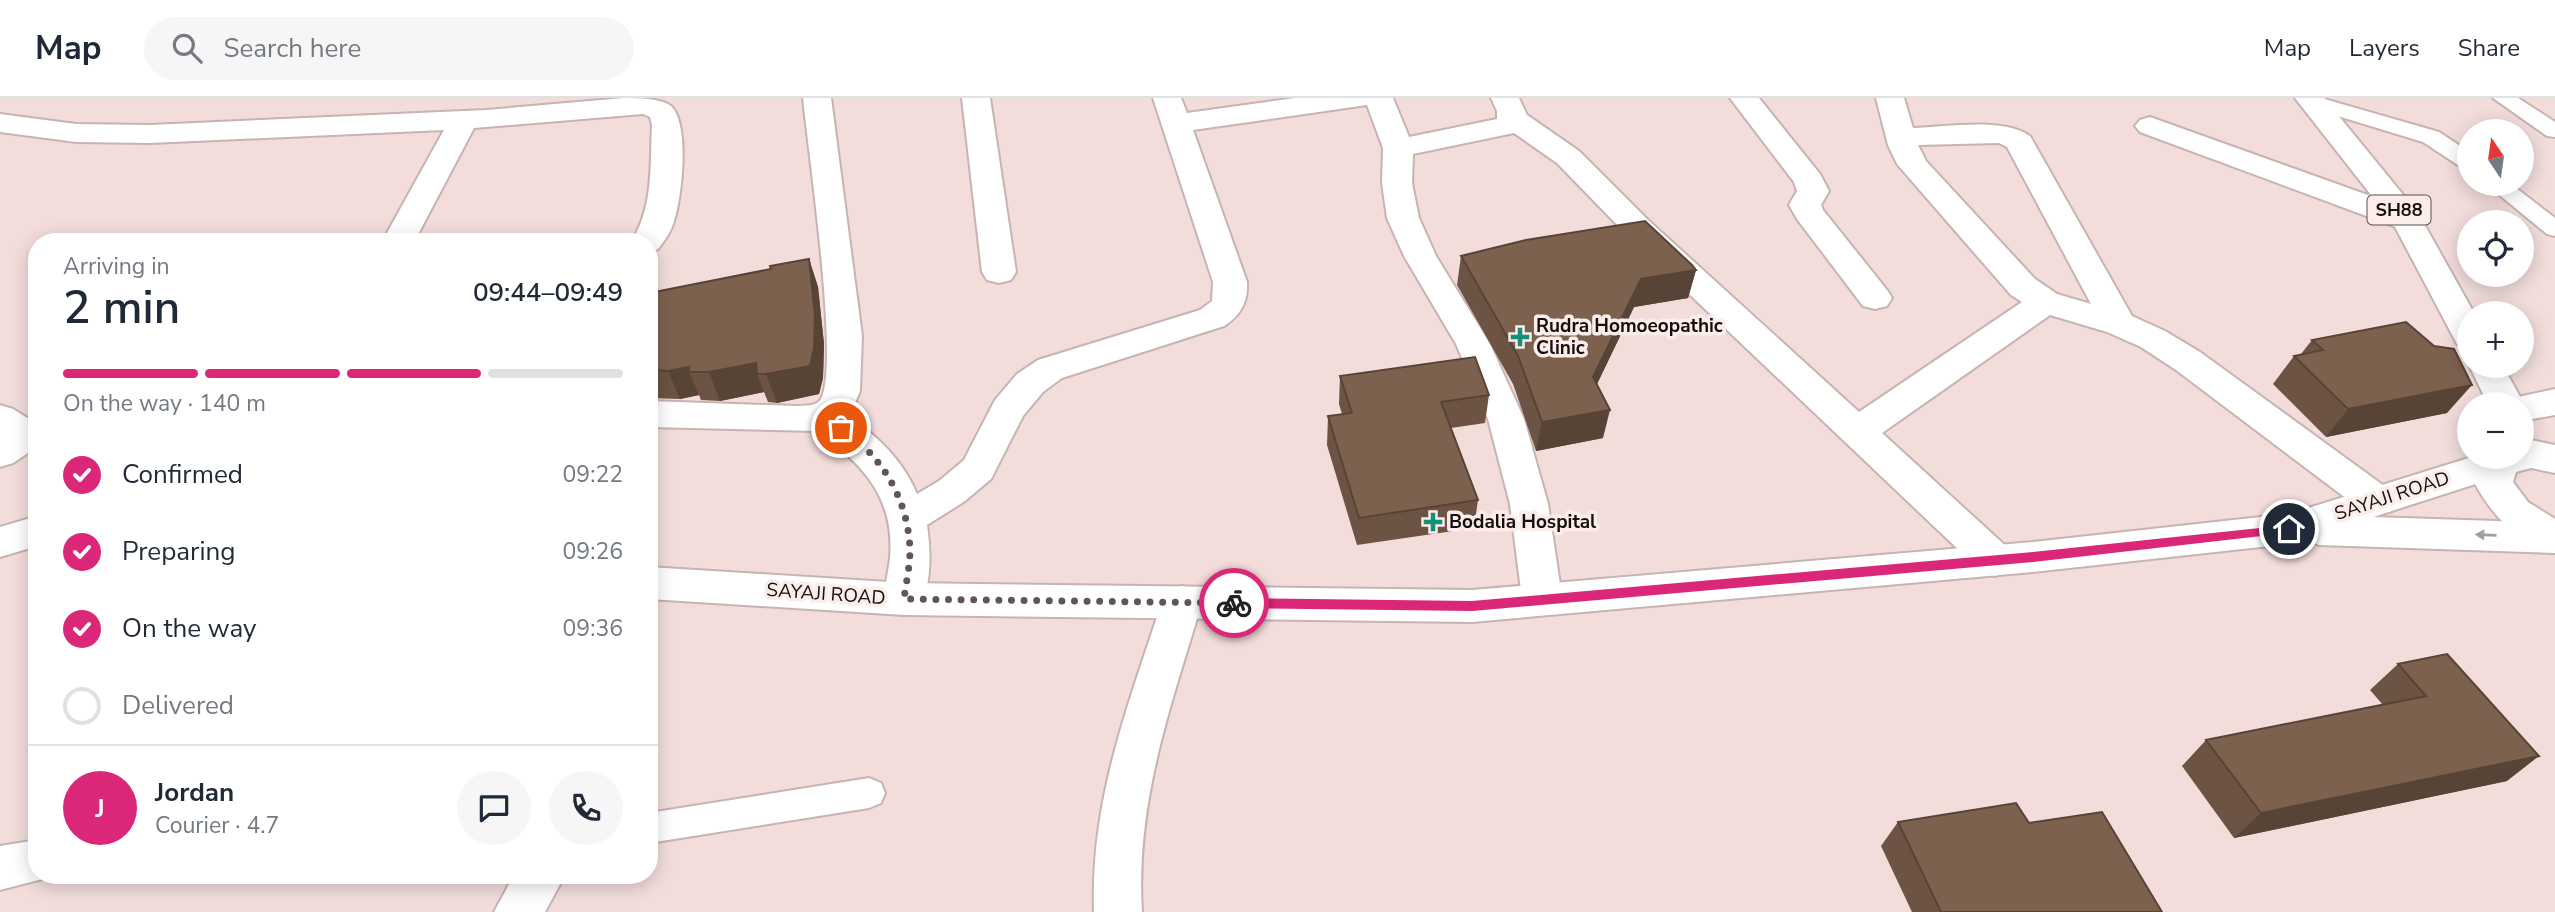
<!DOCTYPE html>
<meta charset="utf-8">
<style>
body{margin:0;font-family:"Nunito Sans",sans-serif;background:#f6f6f7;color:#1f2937;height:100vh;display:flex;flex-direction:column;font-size:26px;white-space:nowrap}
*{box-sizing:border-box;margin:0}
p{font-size:23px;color:#747a83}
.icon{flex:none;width:38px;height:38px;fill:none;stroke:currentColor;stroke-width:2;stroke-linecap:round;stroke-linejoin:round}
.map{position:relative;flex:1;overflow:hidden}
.side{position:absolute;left:28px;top:135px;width:630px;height:651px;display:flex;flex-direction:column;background:#fff;border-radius:28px;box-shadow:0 4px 18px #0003}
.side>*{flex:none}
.needle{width:46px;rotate:347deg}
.tools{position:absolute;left:2457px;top:21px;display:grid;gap:14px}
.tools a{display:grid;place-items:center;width:77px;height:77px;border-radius:50%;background:#fff;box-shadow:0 4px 18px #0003;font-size:35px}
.pin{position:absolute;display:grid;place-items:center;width:60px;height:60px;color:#fff;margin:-30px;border:4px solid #fff;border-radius:50%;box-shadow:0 2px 7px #0007}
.courier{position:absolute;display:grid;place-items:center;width:70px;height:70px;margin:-35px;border:5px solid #db2777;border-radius:50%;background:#fff;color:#222;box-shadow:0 2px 9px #0007}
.summary em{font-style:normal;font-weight:600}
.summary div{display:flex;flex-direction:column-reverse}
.summary{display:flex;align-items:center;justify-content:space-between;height:119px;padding:0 35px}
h1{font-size:46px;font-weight:600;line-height:52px}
.bar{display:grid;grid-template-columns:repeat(4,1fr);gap:10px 7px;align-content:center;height:84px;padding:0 35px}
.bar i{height:9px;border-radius:5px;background:#e0e1e3}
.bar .selected{background:#db2777}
.bar p{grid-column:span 4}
.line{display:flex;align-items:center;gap:18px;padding:0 35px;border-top:2px solid #e0e1e3}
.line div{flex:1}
.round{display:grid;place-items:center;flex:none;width:74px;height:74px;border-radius:37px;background:#f6f6f7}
ol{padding:0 35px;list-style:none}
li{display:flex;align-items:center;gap:21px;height:77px}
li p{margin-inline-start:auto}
li .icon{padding:7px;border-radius:50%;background:#db2777;color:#fff;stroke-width:4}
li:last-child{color:#747a83}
li i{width:38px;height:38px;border:4px solid #e0e1e3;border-radius:50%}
header{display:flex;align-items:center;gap:42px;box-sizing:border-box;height:98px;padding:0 35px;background:#fff;border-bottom:2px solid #e0e1e3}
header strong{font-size:33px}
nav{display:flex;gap:38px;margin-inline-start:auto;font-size:24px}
.search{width:490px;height:63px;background:#f6f6f7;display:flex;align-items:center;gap:18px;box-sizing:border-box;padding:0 24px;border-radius:38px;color:#747a83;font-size:26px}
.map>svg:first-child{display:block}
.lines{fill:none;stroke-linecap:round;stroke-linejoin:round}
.lane-casing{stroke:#c7b3b1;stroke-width:4}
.street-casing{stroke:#c7b3b1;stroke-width:4}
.secondary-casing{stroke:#c7b3b1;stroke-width:4}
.primary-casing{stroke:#c7b3b1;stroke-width:4}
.lane{fill:#fff;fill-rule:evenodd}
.street{fill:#fff;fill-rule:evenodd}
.secondary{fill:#fff;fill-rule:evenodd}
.primary{fill:#fff;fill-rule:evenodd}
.wall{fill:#6c5344}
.shaded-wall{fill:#584437}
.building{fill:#7d614f;stroke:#584437;stroke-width:2}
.oneway{fill:#a19f9e}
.route{fill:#db2777}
.done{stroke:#625655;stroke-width:7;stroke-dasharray:0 12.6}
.poi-dot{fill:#129178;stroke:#fcecea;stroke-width:2.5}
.labels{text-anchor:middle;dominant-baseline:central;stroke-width:7;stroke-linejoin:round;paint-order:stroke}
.shield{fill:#fcecea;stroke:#5a514f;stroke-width:2}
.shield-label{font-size:18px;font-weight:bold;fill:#140e0d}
.poi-label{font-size:19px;font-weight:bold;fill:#140e0d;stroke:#fcecea;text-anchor:start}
.street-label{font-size:19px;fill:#140e0d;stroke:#fcecea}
</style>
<header>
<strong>Map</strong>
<div class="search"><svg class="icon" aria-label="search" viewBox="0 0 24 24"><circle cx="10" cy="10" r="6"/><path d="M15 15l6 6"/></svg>Search here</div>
<nav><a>Map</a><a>Layers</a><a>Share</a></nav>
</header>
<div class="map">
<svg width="2555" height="814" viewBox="0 0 2555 814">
<rect width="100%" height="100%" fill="#f2dddb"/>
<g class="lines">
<!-- lane casing -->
<g class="lane-casing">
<g id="lane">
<path d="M2304,0H2321L2439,34L2469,54V71L2461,69L2423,44L2305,8L2301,4Z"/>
<path d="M2493,0H2518L2555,24V39L2547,38Z"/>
<path d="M2486,86H2511L2555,120V138L2547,136Z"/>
<path d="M869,680L881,685L885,695L881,705L869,710L649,745V715Z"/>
</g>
</g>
<!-- street casing -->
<g class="street-casing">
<g id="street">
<path d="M624,0C639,0 660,0 671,8C690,26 682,99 674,123C671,134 665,142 658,151L649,154V144H631C654,109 650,66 652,27L650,19L643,16L474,30L414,144H382L444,32L150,45L76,44L0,34V16L76,26L150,27L486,12Z"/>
<path d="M803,0H831L862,238L860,293L849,319C878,338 903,363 917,396L939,383L964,362L995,302L1017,276L1038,262L1200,212L1212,203L1213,184L1153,0H1181L1187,15L1295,0H1393L1409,39L1497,21V13L1491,0H1519L1527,17L1579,53L1648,122L1859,314L2022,204L2011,197L1897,66L1888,47L1876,0H1904L1913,30C1945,29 2004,19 2030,38L2132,218L2165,233L2200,254L2391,393L2396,403L2391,413L2377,417L2363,413L2176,272L2141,249L2107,234L2050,217L1882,335L2009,451L2015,462L2009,473L1995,478L1981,473L1626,136L1557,65L1514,35L1413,56L1412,85L1419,120L1436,158L1490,246L1524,321L1548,406L1562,500L1556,511L1542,516L1528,511L1522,500L1510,406L1488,321L1456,246L1404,158L1387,120L1382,85L1383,50L1367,7L1193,32L1247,184C1248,204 1241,217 1224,228L1062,280L1043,294L1023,318L991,381L965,403L927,427C931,455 932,487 918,512L904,517L890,512C881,495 888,479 890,460C895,400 863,365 816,333L649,329V303L797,308C806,307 816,309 821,301C840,266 808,51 803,0ZM1999,45L2007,49L2091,206L2057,196L2035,181L1926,63L1918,47Z"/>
<path d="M962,0H990L1016,174L1011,182L999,185L987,182L982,174Z"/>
<path d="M1730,0H1759L1820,76L1829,93L1821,107L1823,112L1887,192L1892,200L1887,208L1875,211L1863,208L1797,121L1789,107L1797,93L1794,84Z"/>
<path d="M2150,19L2418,115L2423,122L2418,129L2407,132L2396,129L2140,34L2135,28L2140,22Z"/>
<path d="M2555,291V317L2522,323V306H2506L2509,301Z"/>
<path d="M28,324L37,326V349L13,365L0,369V337Z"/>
<path d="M1182,488L1196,492L1202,504C1171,608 1135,704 1142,814H1094C1090,703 1128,608 1162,504L1168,492Z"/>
<path d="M37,742V777L54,778L0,792V748Z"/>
</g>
</g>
<!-- secondary casing -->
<g class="secondary-casing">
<g id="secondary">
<path d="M0,307L13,311L37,326V357L24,353L0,338Z"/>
<path d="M2472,359H2516L2519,364L2513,374L2373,419L2554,425L2555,455L2319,447L2304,441L2289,446L2033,474L1472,524L904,517L649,501V469L904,485L1472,492L2033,444L2289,416Z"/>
<path d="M37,418V448L0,459V429Z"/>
<path d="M514,777H565L545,814H494Z"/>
</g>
</g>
<!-- primary casing -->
<g class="primary-casing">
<g id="primary">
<path d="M2295,0H2324L2418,115L2474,215H2469V250L2457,246L2393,125Z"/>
<path d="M2469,267L2503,268L2524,306L2522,310V306H2488Z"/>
<path d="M2531,342L2555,347V375L2531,370L2516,374L2513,384L2528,404L2555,421V455C2517,443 2494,420 2475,386L2484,359H2522V344Z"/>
</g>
</g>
<!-- lane -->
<use href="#lane" class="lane"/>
<!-- street -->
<use href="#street" class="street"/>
<!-- secondary -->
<use href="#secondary" class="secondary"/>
<!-- primary -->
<use href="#primary" class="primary"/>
</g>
<!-- wall -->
<g class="wall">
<path d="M1461,158L1696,172L1688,200L1634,209L1597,286L1603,340L1536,353L1513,286L1457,187Z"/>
<path d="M809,161L818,189L824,246L823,280L819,296L777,305L768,304L764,294L720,303L701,302L699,297L680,301L649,300V195L771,171Z"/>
<path d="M2312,242L2447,315L2326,339L2273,286L2294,258L2301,256Z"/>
<path d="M1340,278L1489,297L1485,325L1451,330L1478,402L1474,430L1357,447L1327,347L1328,318L1342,316L1339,306Z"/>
<path d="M2398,566L2507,683L2234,740L2182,668L2206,642L2383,607L2370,592Z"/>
<path d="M1898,724L2029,725L2162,814H1912L1881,748Z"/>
</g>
<!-- shaded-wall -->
<g class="shaded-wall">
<path d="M809,161L818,189L824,246L823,280L819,296L777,305L766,276Z"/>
<path d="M1696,172L1688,200L1634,209L1587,307L1593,279L1641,181Z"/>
<path d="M756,265L757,276L764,294L720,303L709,274Z"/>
<path d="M689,269V274L699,297L680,301L668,273Z"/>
<path d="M2472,287L2447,315L2326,339L2348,311Z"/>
<path d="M1610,312L1603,340L1536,353L1542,324Z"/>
<path d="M2539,658L2507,683L2234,740L2261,715Z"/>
</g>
<!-- building -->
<g class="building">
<path d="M1645,123L1692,167L1696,172L1641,181L1593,279L1610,312L1542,324L1518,258L1461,158L1526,142Z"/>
<path d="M809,161L815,218L814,251L810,268L766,276H757L756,265L709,274H689V269L668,273L649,272V195L771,171L770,168Z"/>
<path d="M2406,224L2434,248L2454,251L2472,287L2348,311L2294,258L2323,252L2312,242Z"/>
<path d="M1475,259L1489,297L1441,304L1478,402L1359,420L1328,318L1352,315L1340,278Z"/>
<path d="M2447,556L2539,658L2261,715L2206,642L2426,598L2398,566Z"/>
<path d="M2016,705L2029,725L2102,714L2162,814H1941L1898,724Z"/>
</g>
<!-- one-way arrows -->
<defs><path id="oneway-solid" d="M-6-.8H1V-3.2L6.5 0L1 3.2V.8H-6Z" transform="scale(1.75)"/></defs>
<use class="oneway" href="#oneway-solid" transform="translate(2486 437) rotate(-178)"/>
<!-- route -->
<path class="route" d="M2289,427L2295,431L2289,435L2033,464L1472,513L1234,510L1228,505L1234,500L1472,503L2033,454Z"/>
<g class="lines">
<!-- done -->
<path class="done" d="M841,330C883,359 908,401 910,452C910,468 906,485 904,501L1234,505"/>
</g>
<!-- markers -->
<g class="poi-dot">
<path d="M1516.5 228.5h7v7h7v7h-7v7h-7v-7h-7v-7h7z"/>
<path d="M1429.5 413.5h7v7h7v7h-7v7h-7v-7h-7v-7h7z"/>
</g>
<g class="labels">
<!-- shield labels -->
<rect class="shield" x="2367.5" y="97.5" width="63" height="29" rx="5"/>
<g class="shield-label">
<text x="2399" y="112">SH88</text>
</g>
<!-- poi labels -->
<g class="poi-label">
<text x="1536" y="228">Rudra Homoeopathic<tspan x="1536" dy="22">Clinic</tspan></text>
<text x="1449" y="424">Bodalia Hospital</text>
</g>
<!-- street labels -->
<g class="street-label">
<text transform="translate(2392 398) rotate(-18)">SAYAJI ROAD</text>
<text transform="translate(826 496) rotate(4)">SAYAJI ROAD</text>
</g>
</g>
</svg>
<div class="tools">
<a><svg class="needle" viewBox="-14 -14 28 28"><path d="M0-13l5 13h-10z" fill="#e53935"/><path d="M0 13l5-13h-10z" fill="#747a83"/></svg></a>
<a><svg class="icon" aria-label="locate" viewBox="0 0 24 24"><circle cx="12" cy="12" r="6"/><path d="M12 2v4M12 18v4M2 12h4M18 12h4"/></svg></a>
<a>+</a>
<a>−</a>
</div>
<div class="pin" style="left:841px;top:330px;background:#ea580c"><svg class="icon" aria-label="bag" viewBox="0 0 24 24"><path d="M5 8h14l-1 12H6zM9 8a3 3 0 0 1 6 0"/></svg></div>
<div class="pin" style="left:2289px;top:431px;background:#1f2937"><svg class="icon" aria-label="home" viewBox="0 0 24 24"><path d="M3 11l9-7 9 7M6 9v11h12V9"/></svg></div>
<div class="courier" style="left:1234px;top:505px"><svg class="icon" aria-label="bike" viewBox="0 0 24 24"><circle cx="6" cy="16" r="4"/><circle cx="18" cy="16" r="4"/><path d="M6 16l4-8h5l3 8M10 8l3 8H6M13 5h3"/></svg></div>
<section class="side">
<div class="summary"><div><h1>2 min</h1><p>Arriving in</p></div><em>09:44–09:49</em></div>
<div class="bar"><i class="selected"></i><i class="selected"></i><i class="selected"></i><i></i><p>On the way · 140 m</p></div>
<ol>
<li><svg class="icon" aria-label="check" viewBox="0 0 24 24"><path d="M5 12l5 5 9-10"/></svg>Confirmed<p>09:22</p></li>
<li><svg class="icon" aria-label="check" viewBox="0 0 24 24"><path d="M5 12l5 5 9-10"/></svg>Preparing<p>09:26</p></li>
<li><svg class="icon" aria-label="check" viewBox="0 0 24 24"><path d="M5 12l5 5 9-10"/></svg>On the way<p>09:36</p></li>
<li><i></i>Delivered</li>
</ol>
<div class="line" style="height:126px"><b class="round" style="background:#db2777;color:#fff">J</b><div><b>Jordan</b><p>Courier · 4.7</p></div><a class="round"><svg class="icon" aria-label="chat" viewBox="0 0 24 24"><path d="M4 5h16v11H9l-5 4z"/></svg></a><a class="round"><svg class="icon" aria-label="phone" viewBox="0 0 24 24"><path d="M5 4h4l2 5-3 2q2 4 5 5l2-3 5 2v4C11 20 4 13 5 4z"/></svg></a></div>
</section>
</div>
